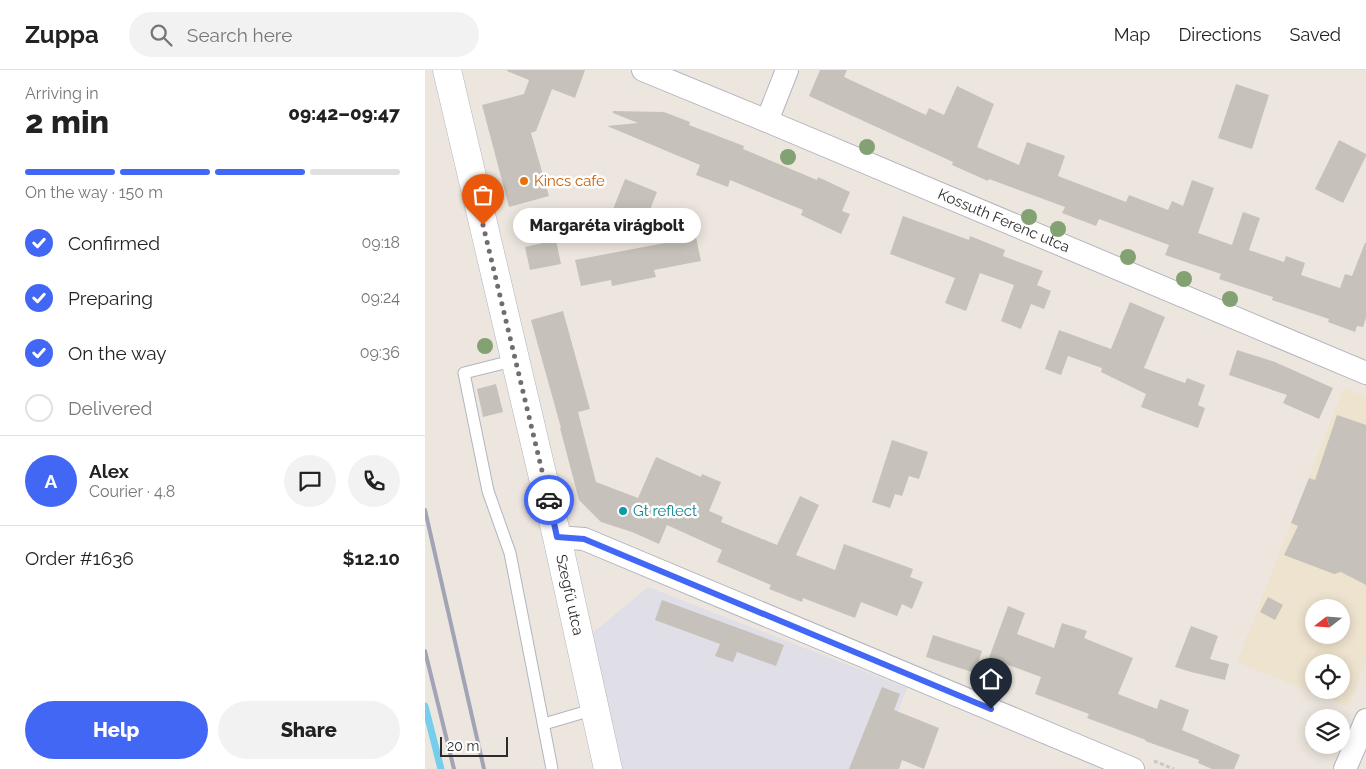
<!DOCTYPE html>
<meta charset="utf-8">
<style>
body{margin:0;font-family:Raleway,sans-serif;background:#f2f2f2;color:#222;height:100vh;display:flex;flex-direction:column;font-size:19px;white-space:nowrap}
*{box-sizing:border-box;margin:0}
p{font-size:16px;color:#767676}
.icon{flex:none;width:28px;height:28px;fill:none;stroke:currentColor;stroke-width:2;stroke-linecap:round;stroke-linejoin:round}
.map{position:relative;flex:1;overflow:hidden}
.details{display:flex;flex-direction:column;background:#fff;width:425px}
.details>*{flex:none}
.needle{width:32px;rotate:253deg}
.controls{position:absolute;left:880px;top:529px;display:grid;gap:10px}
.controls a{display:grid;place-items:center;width:45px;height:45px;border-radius:50%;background:#fff;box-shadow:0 2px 12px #0003;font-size:25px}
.scale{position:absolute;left:15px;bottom:12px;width:68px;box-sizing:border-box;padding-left:5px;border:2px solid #2c2c2c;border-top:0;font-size:14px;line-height:18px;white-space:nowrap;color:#2c2c2c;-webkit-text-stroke:4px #fff;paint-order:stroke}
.pin{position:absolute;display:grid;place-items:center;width:42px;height:42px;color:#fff;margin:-51px -21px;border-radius:50% 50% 50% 0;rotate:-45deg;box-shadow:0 0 5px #0007}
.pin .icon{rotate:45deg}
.courier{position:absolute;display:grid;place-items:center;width:50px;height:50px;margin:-25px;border:4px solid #4367f5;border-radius:50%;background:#fff;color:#222;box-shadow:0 1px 6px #0007}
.bubble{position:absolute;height:35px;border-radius:18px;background:#fff;box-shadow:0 2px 12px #0003;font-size:16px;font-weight:800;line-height:35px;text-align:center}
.summary em{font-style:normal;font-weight:800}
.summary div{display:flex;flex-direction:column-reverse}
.summary{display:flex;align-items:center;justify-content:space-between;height:85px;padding:0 25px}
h1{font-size:32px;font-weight:800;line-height:38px}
.bar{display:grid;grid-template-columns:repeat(4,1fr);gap:8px 5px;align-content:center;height:60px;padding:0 25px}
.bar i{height:6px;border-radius:4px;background:#e0e0e0}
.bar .current{background:#4367f5}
.bar p{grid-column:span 4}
.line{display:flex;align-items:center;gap:12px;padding:0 25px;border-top:1px solid #e0e0e0}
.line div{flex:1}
.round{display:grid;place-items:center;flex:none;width:52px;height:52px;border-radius:26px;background:#f2f2f2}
ol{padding:0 25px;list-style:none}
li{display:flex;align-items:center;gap:15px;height:55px}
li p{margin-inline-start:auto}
li .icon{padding:5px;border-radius:50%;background:#4367f5;color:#fff;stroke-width:4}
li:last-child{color:#767676}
li i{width:28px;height:28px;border:2px solid #e0e0e0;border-radius:50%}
.cta{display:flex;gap:10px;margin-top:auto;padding:10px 25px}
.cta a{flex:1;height:58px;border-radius:30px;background:#4367f5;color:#fff;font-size:20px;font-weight:800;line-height:58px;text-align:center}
.cta a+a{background:#f2f2f2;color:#222}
header{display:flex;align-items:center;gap:30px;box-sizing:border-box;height:70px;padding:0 25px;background:#fff;border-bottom:1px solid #e0e0e0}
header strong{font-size:24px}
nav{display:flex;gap:28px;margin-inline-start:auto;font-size:18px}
.search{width:350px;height:45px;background:#f2f2f2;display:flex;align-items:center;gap:12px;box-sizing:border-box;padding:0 18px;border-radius:28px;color:#767676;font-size:19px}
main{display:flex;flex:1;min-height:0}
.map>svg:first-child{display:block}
.industrial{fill:#e0dee6}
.education{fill:#eee3ce;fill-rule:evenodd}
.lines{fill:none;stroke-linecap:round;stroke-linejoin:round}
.stream{stroke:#74ceec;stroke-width:7}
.building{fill:#c6c1ba}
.service-casing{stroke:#b2b5bf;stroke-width:13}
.minor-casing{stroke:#b2b5bf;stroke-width:24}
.tertiary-casing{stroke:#b2b5bf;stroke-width:29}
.path{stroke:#c8c8c8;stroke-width:3;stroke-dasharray:4 2.5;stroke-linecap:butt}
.service{stroke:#fff;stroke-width:11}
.minor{stroke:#fff;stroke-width:22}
.tertiary{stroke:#fff;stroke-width:28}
.rail{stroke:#a1a4b5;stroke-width:4}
.tree{fill:#83a173}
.done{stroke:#706d6a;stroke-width:5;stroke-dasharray:0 9}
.route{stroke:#4367f5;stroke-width:6}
.food-dot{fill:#e8710a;stroke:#fff;stroke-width:2}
.culture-dot{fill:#0f9aa8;stroke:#fff;stroke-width:2}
.labels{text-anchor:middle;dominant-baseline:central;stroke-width:5;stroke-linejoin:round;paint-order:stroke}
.food-label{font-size:15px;fill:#c56008;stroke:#fff;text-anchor:start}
.street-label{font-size:15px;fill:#2c2c2c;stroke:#fff}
.culture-label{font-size:15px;fill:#0d838f;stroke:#fff;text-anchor:start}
</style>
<header>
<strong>Zuppa</strong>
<div class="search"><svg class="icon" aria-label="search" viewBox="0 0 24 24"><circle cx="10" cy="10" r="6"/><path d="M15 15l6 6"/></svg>Search here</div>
<nav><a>Map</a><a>Directions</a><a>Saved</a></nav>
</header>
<main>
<section class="details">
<div class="summary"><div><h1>2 min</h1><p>Arriving in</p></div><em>09:42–09:47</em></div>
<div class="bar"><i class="current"></i><i class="current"></i><i class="current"></i><i></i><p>On the way · 150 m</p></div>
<ol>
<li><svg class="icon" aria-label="check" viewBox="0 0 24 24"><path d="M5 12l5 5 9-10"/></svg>Confirmed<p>09:18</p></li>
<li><svg class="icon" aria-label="check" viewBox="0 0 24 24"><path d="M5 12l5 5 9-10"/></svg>Preparing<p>09:24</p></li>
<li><svg class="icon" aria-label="check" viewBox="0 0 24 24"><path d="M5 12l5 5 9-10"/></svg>On the way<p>09:36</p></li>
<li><i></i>Delivered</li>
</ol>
<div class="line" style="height:90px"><b class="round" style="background:#4367f5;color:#fff">A</b><div><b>Alex</b><p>Courier · 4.8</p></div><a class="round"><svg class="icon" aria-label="chat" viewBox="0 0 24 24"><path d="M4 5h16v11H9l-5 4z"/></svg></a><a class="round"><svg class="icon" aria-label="phone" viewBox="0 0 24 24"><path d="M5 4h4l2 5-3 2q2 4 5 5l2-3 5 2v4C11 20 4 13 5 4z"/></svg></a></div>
<div class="line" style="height:65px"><div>Order #1636</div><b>$12.10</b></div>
<div class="cta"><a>Help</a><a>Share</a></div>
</section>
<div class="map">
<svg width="941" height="699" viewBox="0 0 941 699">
<rect width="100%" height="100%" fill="#ede6de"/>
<!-- industrial -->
<path class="industrial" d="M223,517L482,618L451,699H174L146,581Z"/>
<!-- education -->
<path class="education" d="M919,317L941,327V591L923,637L812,592ZM889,538H916V565H889ZM889,592H916V620H889Z"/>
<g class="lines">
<!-- stream -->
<path class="stream" d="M0,636L16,699"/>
</g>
<!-- building -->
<g class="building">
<path d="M82,0H160L150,28L127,19L111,61L106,63L124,126L84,137L57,35L99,24L104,10L82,1Z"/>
<path d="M395,0H422L419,7L501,45L504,38L519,45L532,16L569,34L552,77L594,95L602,72L640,86L633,106L701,132L704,125L743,140L747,131L758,136L767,110L789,118L773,163L807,175L818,142L835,148L824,180L859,192L861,186L880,193L876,205L915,218L920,204L927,206L940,173H941V248L938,257L932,256L930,262L903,252L904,249L847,230L848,227L794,209L796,204L740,185L744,175L674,149L671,156L637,143L640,137L564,109L563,111L527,95L528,92L384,26Z"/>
<path d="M811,14L844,25L827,79L793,68Z"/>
<path d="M188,41L239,42L265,52L264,55L319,76L318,79L392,110L393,107L425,122L417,141L425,144L416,164L376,145L378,140L305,110L303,117L271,105L275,95L182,56L213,53L188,43Z"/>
<path d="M914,70L941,84V86L918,133L890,119Z"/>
<path d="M200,109L232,122L219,155L187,142Z"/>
<path d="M478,146L544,170L545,166L580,180L578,186L618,201L612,215L626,221L619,239L606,234L596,259L576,251L589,215L555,203L541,241L520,233L530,208L465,184Z"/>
<path d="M271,167L276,191L229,200L231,207L187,216L186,210L156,216L150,190Z"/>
<path d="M131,170L136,194L105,200L100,177Z"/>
<path d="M705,232L740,247L719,298L760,313L762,308L780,315L773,335L780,338L773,358L716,337L721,324L676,302L677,298L643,286L636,305L620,299L634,260L686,279Z"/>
<path d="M138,241L165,339L153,342L171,412L213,428L231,387L276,407L277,404L296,412L284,441L298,447L296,452L352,475L375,426L394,435L371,485L410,500L419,474L488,499L485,507L498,512L487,539L477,534L472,546L436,532L430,548L378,528L377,532L344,519L346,515L292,492L297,480L242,455L234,474L207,462L176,452L154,430L135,358H136L106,250Z"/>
<path d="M812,280L850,292L908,318L894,349L858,333L862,325L804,305Z"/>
<path d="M71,314L78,342L58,347L52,319Z"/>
<path d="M912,345L941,355V515L916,502L909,504L859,485L873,456L866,453L884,408L890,410Z"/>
<path d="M467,370L503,382L494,409L484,406L477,426L470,424L465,438L447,432Z"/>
<path d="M843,527L858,535L850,550L835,542Z"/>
<path d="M237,530L359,575L351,596L312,582L308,592L290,586L295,574L230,550Z"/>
<path d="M583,536L600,543L592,564L629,578L637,553L662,561L659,568L708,588L693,624L732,639L735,629L764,640L757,660L815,685L809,699H787L773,693L774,690L720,671L721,670L662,648L664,644L610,624L616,607L564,588Z"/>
<path d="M766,556L793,566L785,589L804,594L800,610L766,602L750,597Z"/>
<path d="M508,565L557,581L550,603L501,587Z"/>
<path d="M457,617L475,624L469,640L514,658L499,699L477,690L474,699H424Z"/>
</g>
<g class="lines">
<!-- service casing -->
<g class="service-casing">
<g id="service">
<path d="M91,290L39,303L63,421L85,483L127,699"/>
<path d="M119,654L170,639"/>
</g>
</g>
<!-- minor casing -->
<g class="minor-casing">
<g id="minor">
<path id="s1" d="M218,0L342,51L941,303"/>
<path d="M342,51L362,0"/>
<path d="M132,467L159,469L708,699"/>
<path d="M920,699L941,650"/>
</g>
</g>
<!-- tertiary casing -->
<g class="tertiary-casing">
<g id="tertiary">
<path id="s2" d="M22,0L132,467L183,699"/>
</g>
</g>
<!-- path -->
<path class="path" d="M729,691L749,699"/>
<!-- service -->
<use href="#service" class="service"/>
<!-- minor -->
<use href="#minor" class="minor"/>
<!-- tertiary -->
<use href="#tertiary" class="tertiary"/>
<!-- rail -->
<g class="rail">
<path d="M0,440L59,699"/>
<path d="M0,581L29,699"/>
</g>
</g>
<!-- trees -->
<g class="tree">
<circle cx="442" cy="77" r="8"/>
<circle cx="363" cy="87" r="8"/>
<circle cx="604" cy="147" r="8"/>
<circle cx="633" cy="159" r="8"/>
<circle cx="703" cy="187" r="8"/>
<circle cx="759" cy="209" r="8"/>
<circle cx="805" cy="229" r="8"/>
<circle cx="60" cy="276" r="8"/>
</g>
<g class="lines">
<!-- done -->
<path class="done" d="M58,155L124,430"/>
<!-- route -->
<path class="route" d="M124,430L132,467L159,469L566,639"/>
</g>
<!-- markers -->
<circle class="food-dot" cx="99" cy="111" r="5"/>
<circle class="culture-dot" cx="198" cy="441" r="5"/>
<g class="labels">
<!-- food labels -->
<g class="food-label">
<text x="109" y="111">Kincs cafe</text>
</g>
<!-- street labels -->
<g class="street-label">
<text stroke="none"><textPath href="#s1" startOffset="391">Kossuth Ferenc utca</textPath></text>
<text stroke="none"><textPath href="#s2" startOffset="539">Szegfű utca</textPath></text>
</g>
<!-- culture labels -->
<g class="culture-label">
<text x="208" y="441">Gt reflect</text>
</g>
</g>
</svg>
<div class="controls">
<a><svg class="needle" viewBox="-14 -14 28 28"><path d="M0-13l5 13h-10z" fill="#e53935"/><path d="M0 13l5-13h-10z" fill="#767676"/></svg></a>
<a><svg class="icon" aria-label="locate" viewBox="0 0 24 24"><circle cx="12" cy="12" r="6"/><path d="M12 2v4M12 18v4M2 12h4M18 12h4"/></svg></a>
<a><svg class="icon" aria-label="layers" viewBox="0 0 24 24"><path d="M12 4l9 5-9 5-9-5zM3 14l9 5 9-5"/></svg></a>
</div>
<div class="scale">20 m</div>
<div class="pin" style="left:58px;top:155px;background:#ea580c"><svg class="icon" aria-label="bag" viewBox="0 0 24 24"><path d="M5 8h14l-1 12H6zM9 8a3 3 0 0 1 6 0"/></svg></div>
<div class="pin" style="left:566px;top:639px;background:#1f2937"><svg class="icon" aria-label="home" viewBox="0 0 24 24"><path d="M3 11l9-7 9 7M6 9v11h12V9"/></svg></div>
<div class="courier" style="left:124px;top:430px"><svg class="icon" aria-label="car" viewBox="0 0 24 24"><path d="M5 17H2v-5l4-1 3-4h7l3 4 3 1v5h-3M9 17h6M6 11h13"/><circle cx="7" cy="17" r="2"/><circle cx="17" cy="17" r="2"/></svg></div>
<div class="bubble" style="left:88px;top:138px;width:188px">Margaréta virágbolt</div>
</div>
</main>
